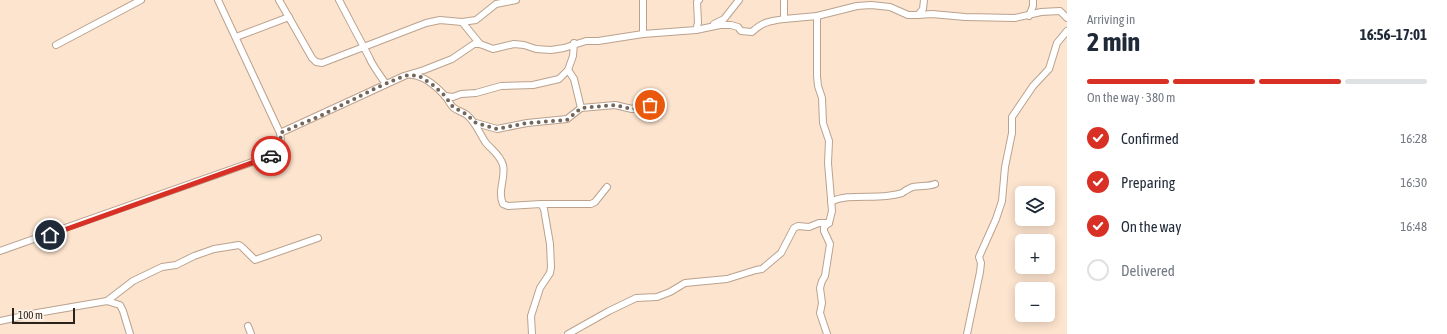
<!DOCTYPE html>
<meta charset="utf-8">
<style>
body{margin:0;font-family:"Asap Condensed",sans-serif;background:#f2f2f3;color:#1f2937;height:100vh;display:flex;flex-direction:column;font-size:15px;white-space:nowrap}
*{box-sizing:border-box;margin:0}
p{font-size:13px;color:#747a83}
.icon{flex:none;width:22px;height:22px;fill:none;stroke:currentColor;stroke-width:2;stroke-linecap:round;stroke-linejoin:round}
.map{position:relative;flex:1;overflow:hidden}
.side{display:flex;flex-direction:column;background:#fff;width:380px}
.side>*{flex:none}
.tools{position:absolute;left:1015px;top:186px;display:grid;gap:8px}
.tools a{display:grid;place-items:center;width:40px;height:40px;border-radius:6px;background:#fff;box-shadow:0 2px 10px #0003;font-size:20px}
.scale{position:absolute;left:12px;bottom:10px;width:63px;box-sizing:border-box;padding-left:4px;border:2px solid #2b221a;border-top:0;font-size:11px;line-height:14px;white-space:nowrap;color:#2b221a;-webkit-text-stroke:3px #fff5ec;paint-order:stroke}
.pin{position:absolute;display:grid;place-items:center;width:34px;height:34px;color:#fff;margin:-17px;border:2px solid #fff;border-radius:50%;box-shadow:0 1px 4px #0007}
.courier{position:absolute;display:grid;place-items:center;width:40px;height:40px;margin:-20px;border:3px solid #d93025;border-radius:50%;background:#fff;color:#222;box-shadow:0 1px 5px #0007}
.overview em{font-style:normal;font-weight:700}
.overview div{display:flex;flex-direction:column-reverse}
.overview{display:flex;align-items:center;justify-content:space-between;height:68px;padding:0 20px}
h1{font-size:26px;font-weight:700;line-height:30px}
.bar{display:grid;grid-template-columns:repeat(4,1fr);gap:6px 4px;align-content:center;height:48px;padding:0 20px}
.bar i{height:5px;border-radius:3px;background:#e0e1e3}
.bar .current{background:#d93025}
.bar p{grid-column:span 4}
ol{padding:0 20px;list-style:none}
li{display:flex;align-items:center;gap:12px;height:44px}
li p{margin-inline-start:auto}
li .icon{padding:4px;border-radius:50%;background:#d93025;color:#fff;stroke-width:4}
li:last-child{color:#747a83}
li i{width:22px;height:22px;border:2px solid #e0e1e3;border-radius:50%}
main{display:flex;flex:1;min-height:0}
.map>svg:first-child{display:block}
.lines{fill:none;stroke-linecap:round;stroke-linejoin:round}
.minor-casing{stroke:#baa28e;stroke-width:8}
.minor{stroke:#fff;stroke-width:6}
.done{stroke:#746659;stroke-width:4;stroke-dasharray:0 7.2}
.route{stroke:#d93025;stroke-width:5}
</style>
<main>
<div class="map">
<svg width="1067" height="334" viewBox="0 0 1067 334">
<rect width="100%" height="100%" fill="#fde4ce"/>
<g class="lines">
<!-- minor casing -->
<g class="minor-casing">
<g id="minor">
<path d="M218,0L280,133"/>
<path d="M279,0L312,58L316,62L322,63L426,23L440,20L462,22L480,44"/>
<path d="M339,0L369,57C373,67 380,75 386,84"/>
<path d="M643,0V34"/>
<path d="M918,15L932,14L965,17L1015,18L1041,12L1060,11L1067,18"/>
<path d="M817,16V76L818,86L822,98L823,123L829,141L828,163L832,211L829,223L824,227V231L830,244L825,276L822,281L820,288L822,303L820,313L827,334"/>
<path d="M1029,16L1033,6V0"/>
<path d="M784,19L817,16L857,6L871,5L890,7L908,15H918L923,9L924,0"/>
<path d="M462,22L476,20L496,4L516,0"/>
<path d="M714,24L724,19L739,0"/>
<path d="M696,30L698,23L697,2L699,0"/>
<path d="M236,37L289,17"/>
<path d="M56,45L141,0"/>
<path d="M568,70L574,79L581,108"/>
<path d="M412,75C424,76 436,86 445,96C448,99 450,105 454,108C458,111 463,112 467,115C477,124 479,133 486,143C492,150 500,155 503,165C506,178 497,191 503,204L508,206L541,204L544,209L550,244L551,267L550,273L540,288L531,316L532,334"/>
<path d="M445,96L453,97L461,94L476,93L501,86L533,85L559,79L568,70L573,56L574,43"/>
<path d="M476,123L497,129L527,123L567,119L581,108L615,105L632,109L650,105"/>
<path d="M831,202C845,194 869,198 886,196C891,195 897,195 902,193C905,191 909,188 913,187C920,185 928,187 935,184"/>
<path d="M541,204H591L595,202L607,187"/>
<path d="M0,251L272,155C280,150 282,142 280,133L404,76L424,70L452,59L474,44H480L493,49L514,44L524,45L536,49L551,50L564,48L586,41H598L643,34L696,30L720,25H731L738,27L741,31L752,32C762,22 770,21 784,19V0"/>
<path d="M107,301L133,281L162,267L176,265L194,256L214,249L239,245L242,247L255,260L318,238"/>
<path d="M0,321L37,313L107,301L120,305L123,311L130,334"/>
<path d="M248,326L251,334"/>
<path d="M568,334L609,311L636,298L657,297L670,292L685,283L727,279L756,270L762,269L781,253L794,228L798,226L809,227L819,223H829"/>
<path d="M967,334L980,272L981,263L979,257L996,219L1002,201L1005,167L1012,133V117L1033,86L1049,69L1057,43L1067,31"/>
</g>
</g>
<!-- minor -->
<use href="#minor" class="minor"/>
</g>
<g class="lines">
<!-- done -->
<path class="done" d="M271,156C279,150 282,143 280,133L320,116L378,87L404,76L410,75L419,76L433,85L445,96L453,107L466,114L476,123L497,129L527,123L567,120L581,108L615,105L632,109L650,105"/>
<!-- route -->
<path class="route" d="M50,235L271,156"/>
</g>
</svg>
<div class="tools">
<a><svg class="icon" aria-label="layers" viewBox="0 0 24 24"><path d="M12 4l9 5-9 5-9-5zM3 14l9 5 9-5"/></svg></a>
<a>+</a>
<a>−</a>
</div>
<div class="scale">100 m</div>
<div class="pin" style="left:650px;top:105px;background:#ea580c"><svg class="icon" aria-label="bag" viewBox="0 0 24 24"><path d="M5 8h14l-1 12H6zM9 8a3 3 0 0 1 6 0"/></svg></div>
<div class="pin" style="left:50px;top:235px;background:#1f2937"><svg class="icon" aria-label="home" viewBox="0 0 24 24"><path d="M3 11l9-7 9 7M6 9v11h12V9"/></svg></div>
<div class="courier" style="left:271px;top:156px"><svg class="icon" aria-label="car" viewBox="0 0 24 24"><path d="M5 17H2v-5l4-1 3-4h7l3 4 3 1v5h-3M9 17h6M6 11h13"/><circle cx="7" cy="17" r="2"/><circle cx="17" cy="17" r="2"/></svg></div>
</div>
<section class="side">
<div class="overview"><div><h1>2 min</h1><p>Arriving in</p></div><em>16:56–17:01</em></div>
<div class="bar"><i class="current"></i><i class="current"></i><i class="current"></i><i></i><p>On the way · 380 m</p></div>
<ol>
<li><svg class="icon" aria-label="check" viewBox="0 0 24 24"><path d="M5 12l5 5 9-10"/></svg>Confirmed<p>16:28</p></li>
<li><svg class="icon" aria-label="check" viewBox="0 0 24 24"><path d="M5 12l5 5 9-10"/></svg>Preparing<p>16:30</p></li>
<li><svg class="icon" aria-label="check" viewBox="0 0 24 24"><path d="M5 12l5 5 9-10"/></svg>On the way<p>16:48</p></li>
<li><i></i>Delivered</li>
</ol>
</section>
</main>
